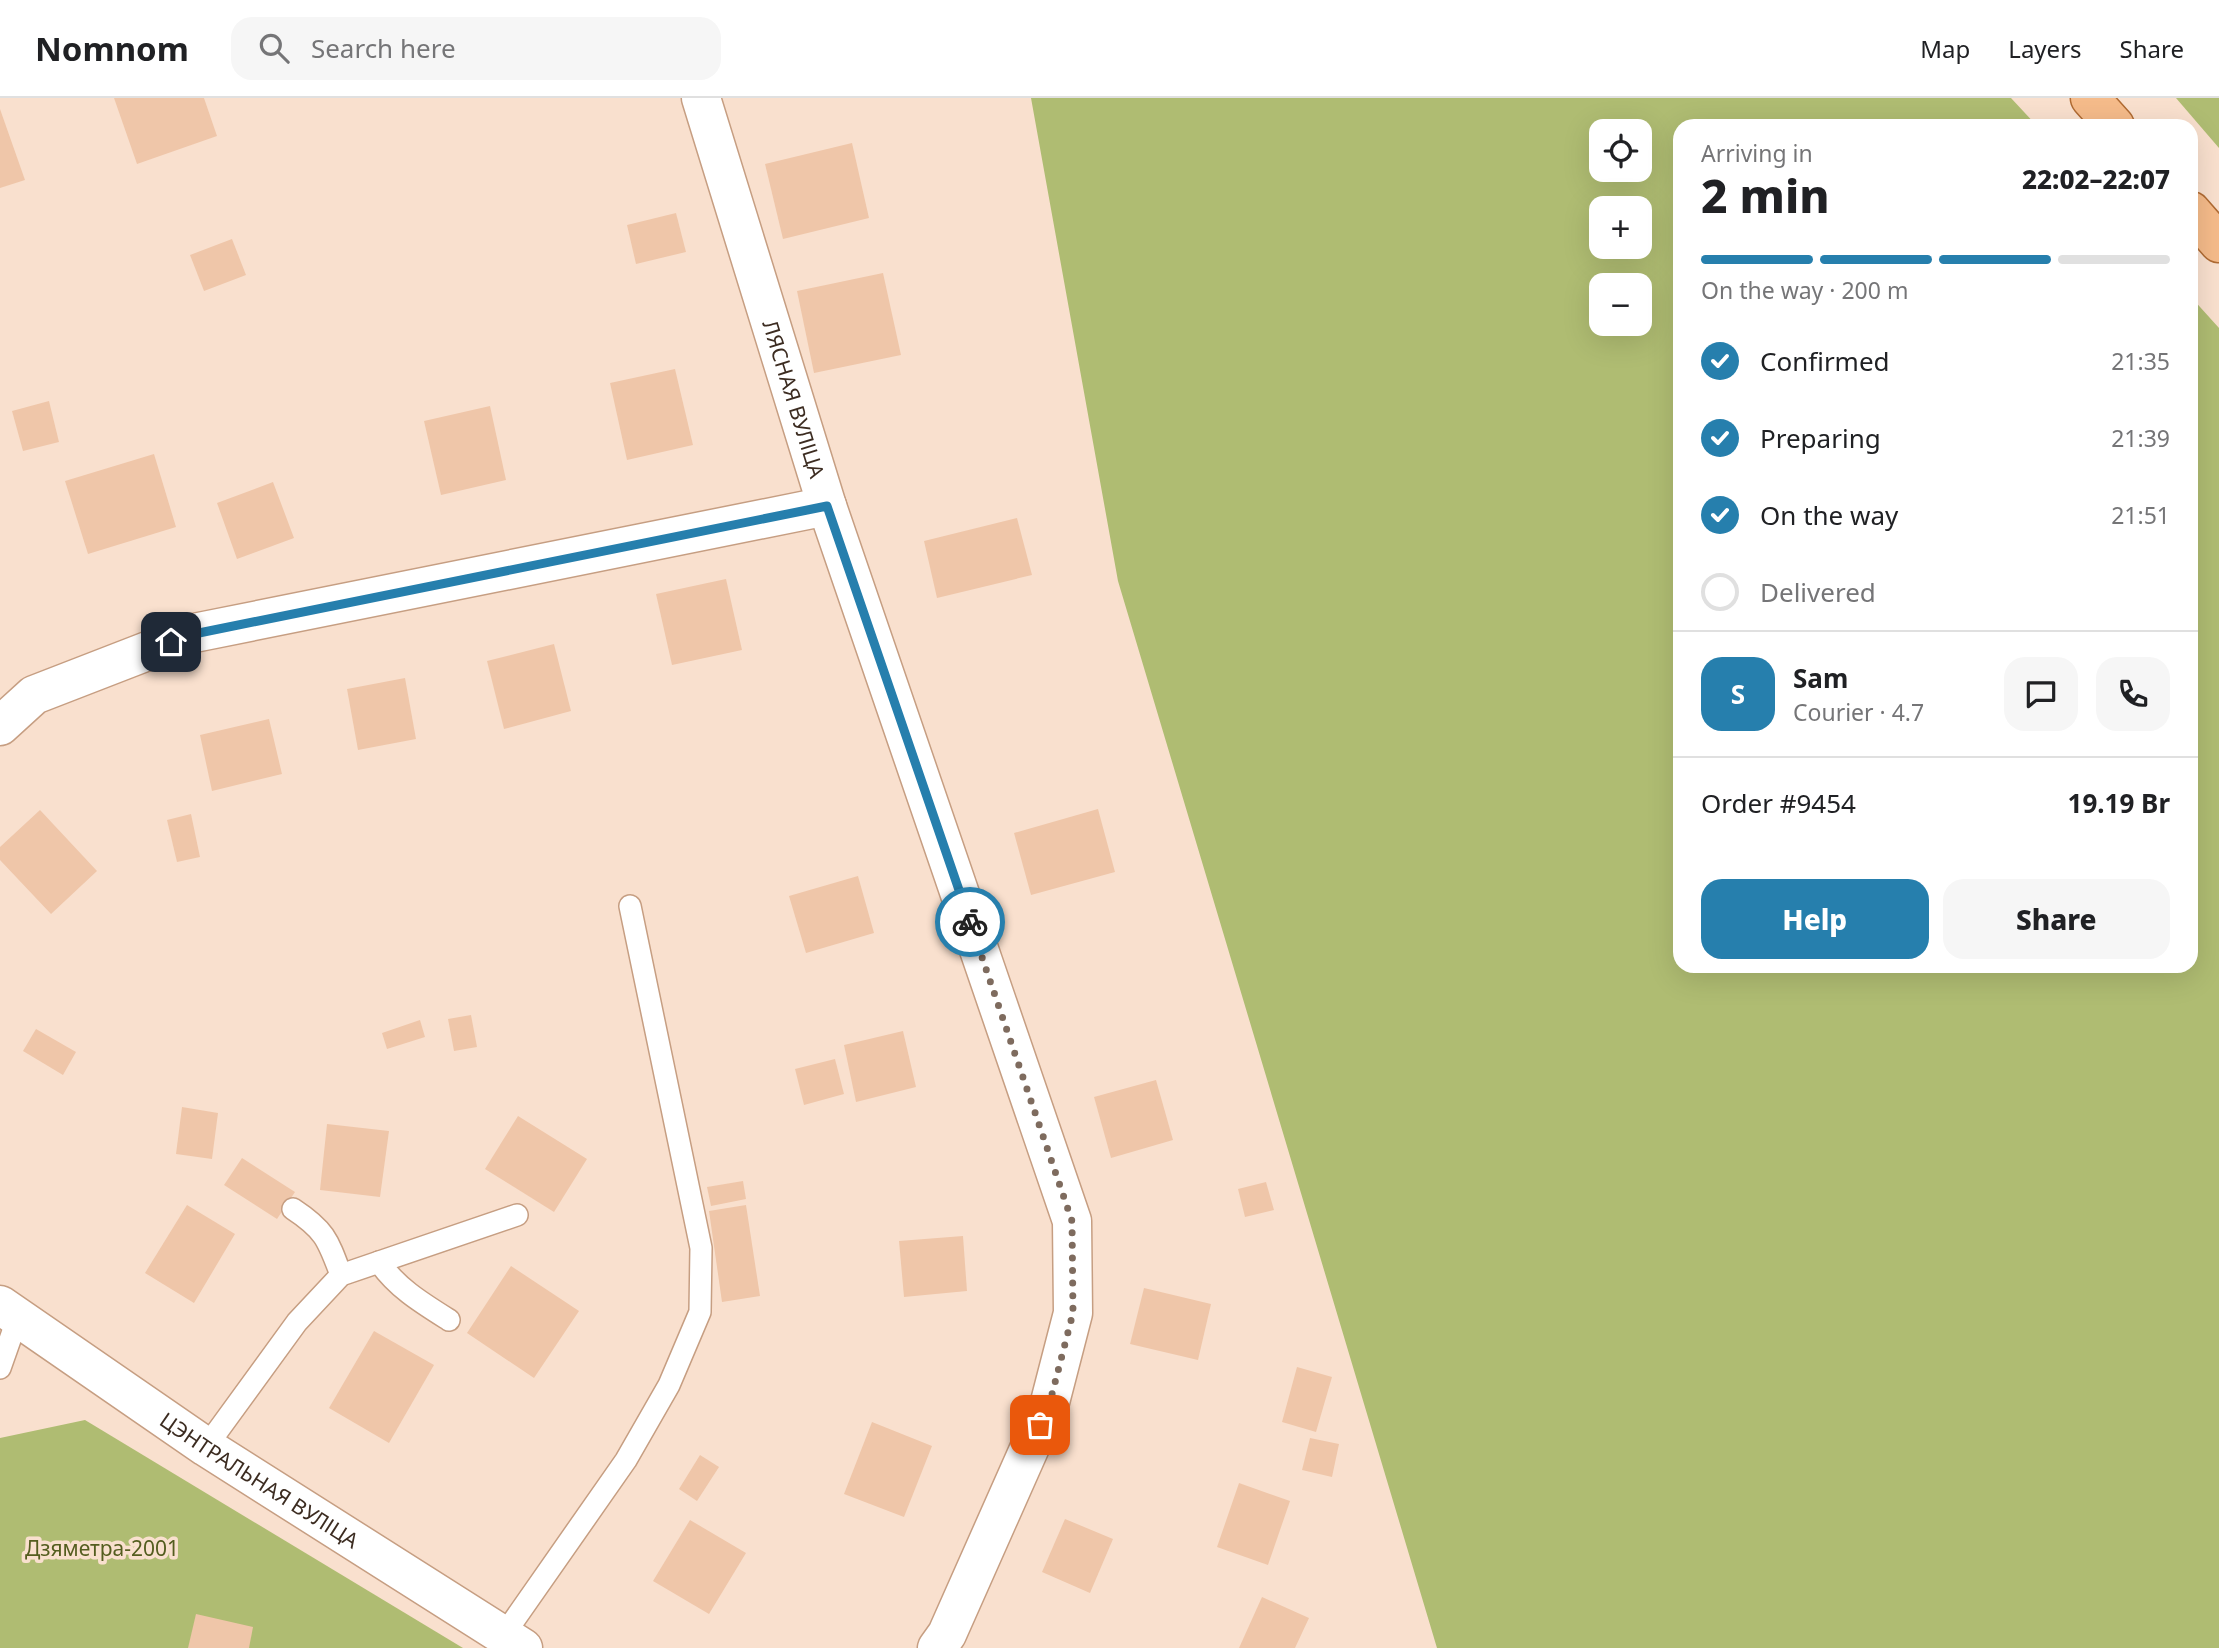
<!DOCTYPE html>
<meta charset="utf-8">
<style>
body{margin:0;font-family:"Noto Sans",sans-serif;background:#f6f6f6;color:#202124;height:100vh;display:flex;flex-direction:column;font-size:26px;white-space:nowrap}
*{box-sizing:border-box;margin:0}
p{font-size:23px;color:#757577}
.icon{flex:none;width:38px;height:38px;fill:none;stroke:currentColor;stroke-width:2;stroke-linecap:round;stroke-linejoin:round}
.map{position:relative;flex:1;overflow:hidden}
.sheet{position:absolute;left:1673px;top:21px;width:525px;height:854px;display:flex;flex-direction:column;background:#fff;border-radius:21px;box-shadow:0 7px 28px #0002}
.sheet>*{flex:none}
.controls{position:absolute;left:1589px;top:21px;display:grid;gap:14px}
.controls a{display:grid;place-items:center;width:63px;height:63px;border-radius:14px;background:#fff;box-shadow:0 7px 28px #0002;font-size:35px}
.pin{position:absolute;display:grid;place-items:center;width:60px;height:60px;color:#fff;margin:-30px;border-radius:14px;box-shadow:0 4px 10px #0006}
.courier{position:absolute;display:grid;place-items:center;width:70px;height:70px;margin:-35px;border:5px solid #267fad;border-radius:50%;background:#fff;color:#222;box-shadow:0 2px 9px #0007}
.overview em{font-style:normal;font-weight:800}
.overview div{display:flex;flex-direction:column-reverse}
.overview{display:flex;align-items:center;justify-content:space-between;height:119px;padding:0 28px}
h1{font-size:46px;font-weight:800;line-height:52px}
.bar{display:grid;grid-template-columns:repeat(4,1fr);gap:10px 7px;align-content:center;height:84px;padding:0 28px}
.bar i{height:9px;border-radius:5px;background:#e0e0e0}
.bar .current{background:#267fad}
.bar p{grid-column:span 4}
.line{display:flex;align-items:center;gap:18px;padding:0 28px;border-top:2px solid #e0e0e0}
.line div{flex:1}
.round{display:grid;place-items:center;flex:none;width:74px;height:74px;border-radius:21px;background:#f6f6f6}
ol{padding:0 28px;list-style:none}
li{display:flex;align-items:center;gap:21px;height:77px}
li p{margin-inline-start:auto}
li .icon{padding:7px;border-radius:50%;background:#267fad;color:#fff;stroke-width:4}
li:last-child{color:#757577}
li i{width:38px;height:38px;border:4px solid #e0e0e0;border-radius:50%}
.button{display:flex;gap:14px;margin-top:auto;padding:14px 28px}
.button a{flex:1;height:80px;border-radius:21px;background:#267fad;color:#fff;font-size:28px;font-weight:800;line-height:80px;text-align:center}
.button a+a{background:#f6f6f6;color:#202124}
header{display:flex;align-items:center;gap:42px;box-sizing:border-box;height:98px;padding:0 35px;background:#fff;border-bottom:2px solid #e0e0e0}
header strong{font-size:33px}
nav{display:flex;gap:38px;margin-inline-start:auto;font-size:24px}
.search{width:490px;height:63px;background:#f6f6f6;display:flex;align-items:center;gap:18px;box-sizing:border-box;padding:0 24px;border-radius:21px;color:#757577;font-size:26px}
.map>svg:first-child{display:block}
.green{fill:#afbc72;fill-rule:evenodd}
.building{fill:#efc6a9}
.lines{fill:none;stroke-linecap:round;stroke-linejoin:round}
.lane-casing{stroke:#c69e82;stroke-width:24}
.street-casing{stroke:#c69e82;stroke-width:41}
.primary-casing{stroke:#b06b33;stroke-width:41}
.lane{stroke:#fff;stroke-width:21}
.street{stroke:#fff;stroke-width:38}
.primary{stroke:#f5bb8a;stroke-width:38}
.done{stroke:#7e6b5e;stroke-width:7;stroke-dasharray:0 12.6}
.route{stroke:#267fad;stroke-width:9}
.labels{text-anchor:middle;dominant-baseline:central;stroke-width:7;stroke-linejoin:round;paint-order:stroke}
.street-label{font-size:21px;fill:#3c2c21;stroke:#f9e0ce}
.park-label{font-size:21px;fill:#545d1f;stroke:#f9e0ce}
</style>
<header>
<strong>Nomnom</strong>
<div class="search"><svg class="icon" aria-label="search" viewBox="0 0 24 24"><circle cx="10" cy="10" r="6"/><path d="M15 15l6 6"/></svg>Search here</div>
<nav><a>Map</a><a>Layers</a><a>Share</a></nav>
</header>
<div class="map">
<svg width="2219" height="1550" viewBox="0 0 2219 1550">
<rect width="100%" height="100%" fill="#f9e0ce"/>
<!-- green -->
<g class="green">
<path d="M1031,0H2011L2037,28H1680V868H2191V199L2219,230V1550H1437L1118,483ZM1640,33V72H1601V33ZM1640,110V149H1601V110ZM1601,187H1640V226H1601Z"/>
<path d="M2176,0H2219V50Z"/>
<path d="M85,1322L463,1550H0V1340Z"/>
</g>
<!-- building -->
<g class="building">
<path d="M114,0H204L217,38L137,66Z"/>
<path d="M0,11L25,82L0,90Z"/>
<path d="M852,45L869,120L783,141L765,66Z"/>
<path d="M676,115L686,154L636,166L627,127Z"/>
<path d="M232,141L246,177L204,193L190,157Z"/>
<path d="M883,175L901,257L814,275L797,193Z"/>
<path d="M675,271L693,347L627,362L610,285Z"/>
<path d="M49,303L59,344L23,353L12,313Z"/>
<path d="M490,308L506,382L441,397L424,323Z"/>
<path d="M154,356L176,429L88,456L65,383Z"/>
<path d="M273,384L294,440L237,461L217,405Z"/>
<path d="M1017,420L1032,477L937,500L924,443Z"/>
<path d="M726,481L742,552L672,567L656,496Z"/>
<path d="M554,546L571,613L504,631L487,563Z"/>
<path d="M405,580L416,641L358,652L347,591Z"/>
<path d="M269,621L282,676L212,693L200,637Z"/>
<path d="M1098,711L1115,774L1031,797L1014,735Z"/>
<path d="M40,712L97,773L51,816L0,762V749Z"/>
<path d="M191,716L200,759L177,764L167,722Z"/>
<path d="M858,778L874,835L806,855L789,798Z"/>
<path d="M471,917L477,949L454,953L448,921Z"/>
<path d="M420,922L425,939L387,951L382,935Z"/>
<path d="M36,931L76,954L63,977L23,953Z"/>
<path d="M903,933L916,989L856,1004L844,947Z"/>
<path d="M835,961L844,996L804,1007L795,971Z"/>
<path d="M1156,982L1173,1042L1111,1060L1094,999Z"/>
<path d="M182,1009L218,1015L212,1061L176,1056Z"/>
<path d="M518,1018L587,1061L554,1114L485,1071Z"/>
<path d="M327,1026L389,1033L380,1099L320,1092Z"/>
<path d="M242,1060L295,1094L277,1121L224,1087Z"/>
<path d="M743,1083L746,1101L711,1108L707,1089Z"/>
<path d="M1266,1084L1274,1112L1245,1119L1238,1091Z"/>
<path d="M187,1107L235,1136L194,1205L145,1175Z"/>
<path d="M746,1107L760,1198L722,1204L709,1113Z"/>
<path d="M963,1138L967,1193L904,1199L899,1143Z"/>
<path d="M511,1168L579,1213L534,1280L467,1235Z"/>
<path d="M1144,1190L1211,1206L1198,1262L1130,1246Z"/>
<path d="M374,1233L434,1267L389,1345L329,1310Z"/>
<path d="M1297,1269L1332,1279L1316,1334L1282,1324Z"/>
<path d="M872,1324L932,1348L904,1419L844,1396Z"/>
<path d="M1310,1340L1339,1346L1332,1379L1302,1372Z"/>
<path d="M700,1357L719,1369L697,1403L679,1391Z"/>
<path d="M1239,1385L1290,1403L1268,1467L1217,1449Z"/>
<path d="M1065,1421L1113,1441L1090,1495L1042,1474Z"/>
<path d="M690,1422L746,1455L709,1516L653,1483Z"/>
<path d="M1262,1499L1309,1520L1295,1550H1239Z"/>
<path d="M196,1516L253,1529L249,1550H188Z"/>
</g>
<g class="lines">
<!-- lane casing -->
<g class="lane-casing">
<g id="lane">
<path d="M293,1111C325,1132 328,1142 341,1177"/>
<path d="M379,1164C397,1190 422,1205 449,1222"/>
<path d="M0,1270L18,1219"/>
<path d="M206,1349L297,1224L341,1177L517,1117"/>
<path d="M503,1538L626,1362L669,1287L700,1214L701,1150L630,808"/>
</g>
</g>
<!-- street casing -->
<g class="street-casing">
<g id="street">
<path id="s1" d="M701,0L827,408L1072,1123L1073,1215L1050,1304L947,1536L937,1550"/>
<path d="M0,628L34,597L194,535L827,408"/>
<path id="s2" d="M0,1207L206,1349L523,1550"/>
</g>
</g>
<!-- primary casing -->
<g class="primary-casing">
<g id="primary">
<path d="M2090,0L2115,28"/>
<path d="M2191,113L2219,145"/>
</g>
</g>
<!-- lane -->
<use href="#lane" class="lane"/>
<!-- street -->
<use href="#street" class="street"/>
<!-- primary -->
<use href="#primary" class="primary"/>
</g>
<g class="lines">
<!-- done -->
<path class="done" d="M970,824L1072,1123L1073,1215L1050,1304L1040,1327"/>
<!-- route -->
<path class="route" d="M171,544L194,536L827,408L970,824"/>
</g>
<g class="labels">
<!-- street labels -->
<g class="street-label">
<text stroke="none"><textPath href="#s1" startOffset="315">ЛЯСНАЯ ВУЛІЦА</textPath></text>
<text stroke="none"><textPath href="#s2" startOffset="313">ЦЭНТРАЛЬНАЯ ВУЛІЦА</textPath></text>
</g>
<!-- park labels -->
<g class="park-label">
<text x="102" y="1450">Дзяметра-2001</text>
</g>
</g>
</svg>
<div class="controls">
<a><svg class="icon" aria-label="locate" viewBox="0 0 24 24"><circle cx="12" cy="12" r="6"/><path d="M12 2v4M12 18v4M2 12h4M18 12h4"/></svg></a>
<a>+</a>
<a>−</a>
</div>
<div class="pin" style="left:1040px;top:1327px;background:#ea580c"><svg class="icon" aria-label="bag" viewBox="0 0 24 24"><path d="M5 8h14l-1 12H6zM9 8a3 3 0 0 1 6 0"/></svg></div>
<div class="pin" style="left:171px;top:544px;background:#1f2937"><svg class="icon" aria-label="home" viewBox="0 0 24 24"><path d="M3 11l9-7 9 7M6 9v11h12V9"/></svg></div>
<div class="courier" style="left:970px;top:824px"><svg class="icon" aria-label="bike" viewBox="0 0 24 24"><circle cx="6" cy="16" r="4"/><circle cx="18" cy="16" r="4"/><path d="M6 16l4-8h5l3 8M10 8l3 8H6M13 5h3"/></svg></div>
<section class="sheet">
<div class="overview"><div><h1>2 min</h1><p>Arriving in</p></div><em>22:02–22:07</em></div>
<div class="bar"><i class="current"></i><i class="current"></i><i class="current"></i><i></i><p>On the way · 200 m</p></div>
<ol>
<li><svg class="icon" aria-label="check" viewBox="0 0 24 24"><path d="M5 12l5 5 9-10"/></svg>Confirmed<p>21:35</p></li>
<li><svg class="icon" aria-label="check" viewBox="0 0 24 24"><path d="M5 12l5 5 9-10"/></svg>Preparing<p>21:39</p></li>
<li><svg class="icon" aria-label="check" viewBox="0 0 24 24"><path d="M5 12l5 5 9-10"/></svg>On the way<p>21:51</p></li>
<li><i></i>Delivered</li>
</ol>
<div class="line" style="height:126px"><b class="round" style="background:#267fad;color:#fff">S</b><div><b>Sam</b><p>Courier · 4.7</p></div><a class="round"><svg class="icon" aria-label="chat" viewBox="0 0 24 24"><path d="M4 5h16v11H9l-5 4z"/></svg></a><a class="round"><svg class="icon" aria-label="phone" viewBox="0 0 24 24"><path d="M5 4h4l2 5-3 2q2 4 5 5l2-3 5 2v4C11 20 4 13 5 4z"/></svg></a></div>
<div class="line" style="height:91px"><div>Order #9454</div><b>19.19 Br</b></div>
<div class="button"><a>Help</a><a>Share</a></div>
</section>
</div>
